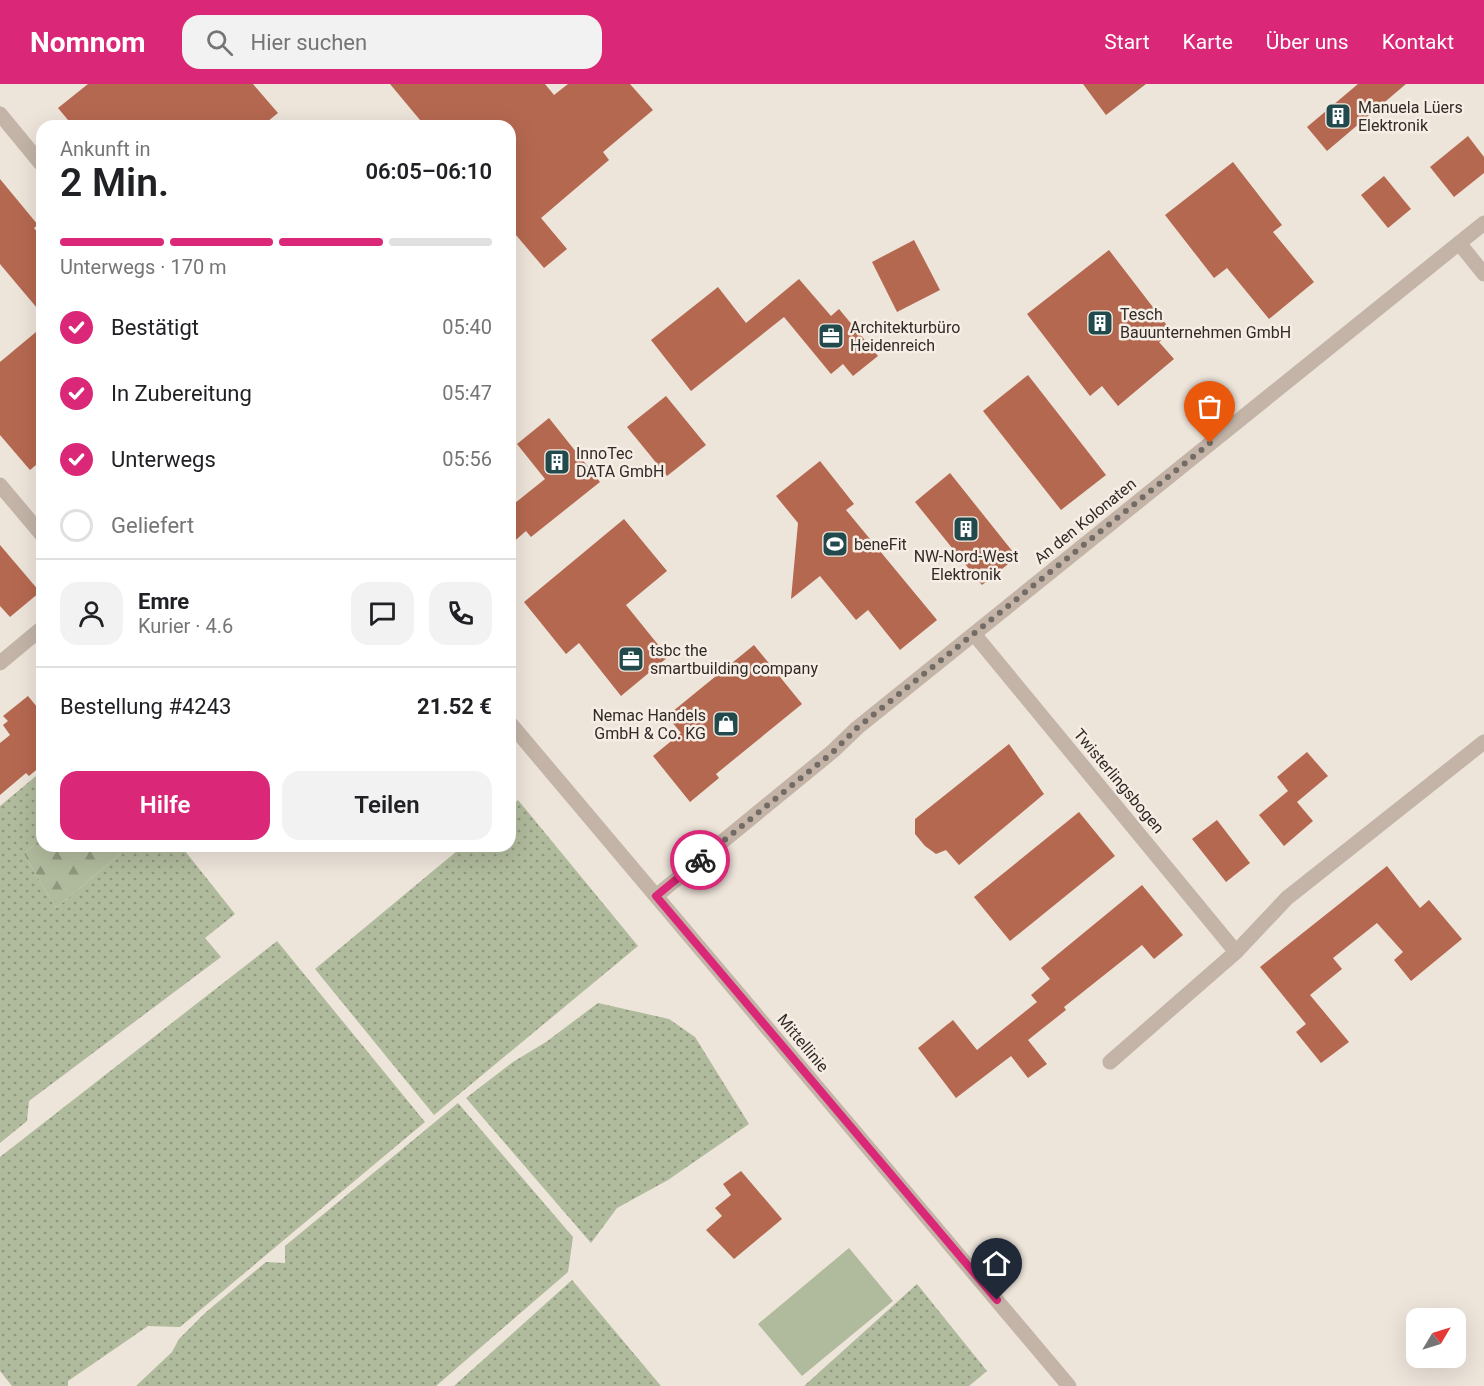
<!DOCTYPE html>
<html lang="de">
<meta charset="utf-8">
<style>
body{margin:0;font-family:Roboto,sans-serif;background:#f2f2f2;color:#202124;height:100vh;display:flex;flex-direction:column;font-size:22px;white-space:nowrap}
*{box-sizing:border-box;margin:0}
p{font-size:20px;color:#757577}
.icon{flex:none;width:33px;height:33px;fill:none;stroke:currentColor;stroke-width:2;stroke-linecap:round;stroke-linejoin:round}
.map{position:relative;flex:1;overflow:hidden}
.side{position:absolute;left:36px;top:36px;width:480px;height:732px;display:flex;flex-direction:column;background:#fff;border-radius:18px;box-shadow:0 6px 24px #0002}
.side>*{flex:none}
.needle{width:39px;rotate:52deg}
.tools{position:absolute;left:1406px;top:1224px;display:grid;gap:12px}
.tools a{display:grid;place-items:center;width:60px;height:60px;border-radius:12px;background:#fff;box-shadow:0 6px 24px #0002;font-size:30px}
.pin{position:absolute;display:grid;place-items:center;width:51px;height:51px;color:#fff;margin:-62px -26px;border-radius:50% 50% 50% 0;rotate:-45deg;box-shadow:0 0 6px #0007}
.pin .icon{rotate:45deg}
.courier{position:absolute;display:grid;place-items:center;width:60px;height:60px;margin:-30px;border:4px solid #db2777;border-radius:50%;background:#fff;color:#222;box-shadow:0 2px 8px #0007}
.head em{font-style:normal;font-weight:600}
.head div{display:flex;flex-direction:column-reverse}
.head{display:flex;align-items:center;justify-content:space-between;height:102px;padding:0 24px}
h1{font-size:39px;font-weight:600;line-height:45px}
.bar{display:grid;grid-template-columns:repeat(4,1fr);gap:9px 6px;align-content:center;height:72px;padding:0 24px}
.bar i{height:8px;border-radius:4px;background:#e0e0e0}
.bar .current{background:#db2777}
.bar p{grid-column:span 4}
.line{display:flex;align-items:center;gap:15px;padding:0 24px;border-top:2px solid #e0e0e0}
.line div{flex:1}
.round{display:grid;place-items:center;flex:none;width:63px;height:63px;border-radius:18px;background:#f2f2f2}
ol{padding:0 24px;list-style:none}
li{display:flex;align-items:center;gap:18px;height:66px}
li p{margin-inline-start:auto}
li .icon{padding:6px;border-radius:50%;background:#db2777;color:#fff;stroke-width:4}
li:last-child{color:#757577}
li i{width:33px;height:33px;border:3px solid #e0e0e0;border-radius:50%}
.primary-button{display:flex;gap:12px;margin-top:auto;padding:12px 24px}
.primary-button a{flex:1;height:69px;border-radius:18px;background:#db2777;color:#fff;font-size:24px;font-weight:600;line-height:69px;text-align:center}
.primary-button a+a{background:#f2f2f2;color:#202124}
header{display:flex;align-items:center;gap:36px;box-sizing:border-box;height:84px;padding:0 30px;background:#db2777;color:#fff}
header strong{font-size:28px}
nav{display:flex;gap:33px;margin-inline-start:auto;font-size:21px}
.search{width:420px;height:54px;background:#f2f2f2;display:flex;align-items:center;gap:15px;box-sizing:border-box;padding:0 21px;border-radius:18px;color:#757577;font-size:22px}
.map>svg:first-child{display:block}
.grass{fill:url(#grass-dots)}
.forest{fill:url(#forest-firs)}
.pitch{fill:#b0ba9c}
.building{fill:#b56850}
.lines{fill:none;stroke-linecap:round;stroke-linejoin:round}
.minor{stroke:#c3b4a7;stroke-width:15}
.done{stroke:#736b66;stroke-width:6;stroke-dasharray:0 10.8}
.route{stroke:#db2777;stroke-width:8}
.labels{text-anchor:middle;dominant-baseline:central;stroke-width:5;stroke-linejoin:round;paint-order:stroke}
.poi-label{font-size:16px;fill:#312a27;stroke:#f6eee5;text-anchor:start}
.street-label{font-size:16px;fill:#312a27;stroke:#f6eee5}
</style>
<header>
<strong>Nomnom</strong>
<div class="search"><svg class="icon" aria-label="search" viewBox="0 0 24 24"><circle cx="10" cy="10" r="6"/><path d="M15 15l6 6"/></svg>Hier suchen</div>
<nav><a>Start</a><a>Karte</a><a>Über uns</a><a>Kontakt</a></nav>
</header>
<div class="map">
<svg width="1484" height="1302" viewBox="0 0 1484 1302">
<defs>
<pattern id="grass-dots" width="8" height="8" patternUnits="userSpaceOnUse" patternTransform="scale(1.5)"><rect width="8" height="8" fill="#b0ba9c"/><path d="M2 2h.1M6 6h.1" fill="none" stroke="#90977f" stroke-width="1.8" stroke-linecap="round"/></pattern>
<pattern id="forest-firs" width="22" height="20" patternUnits="userSpaceOnUse" patternTransform="scale(1.5)"><rect width="22" height="20" fill="#b0ba9c"/><path d="M5 1l3.5 6h-7zM16 11l3.5 6h-7z" fill="#90977f"/></pattern>
</defs>
<rect width="100%" height="100%" fill="#ede4da"/>
<!-- grass -->
<g class="grass">
<path d="M42,687V754L24,770L56,824L130,762H181L235,830L205,854L221,873L29,1017L27,1037L0,1059V722Z"/>
<path d="M518,716L638,862L434,1031L315,885L463,762H510V723Z"/>
<path d="M277,857L425,1038L180,1243L148,1242L68,1297V1302H12L0,1287V1073Z"/>
<path d="M598,919L669,935L695,953L749,1040L668,1096L617,1124L591,1159L466,1014L513,978L546,958Z"/>
<path d="M458,1019L573,1153L568,1188L436,1302H136L172,1268L179,1255L205,1229L266,1178L285,1179V1162Z"/>
<path d="M572,1196L661,1302H454Z"/>
<path d="M917,1200L987,1287L969,1302H804Z"/>
</g>
<!-- forest -->
<path class="forest" d="M42,754V762H130L56,824L24,770Z"/>
<!-- pitch -->
<path class="pitch" d="M849,1164L893,1217L802,1292L758,1240Z"/>
<!-- building -->
<g class="building">
<path d="M88,0H253L278,29L262,42H73L58,24Z"/>
<path d="M390,0H545L554,11L568,0H630L653,26L603,68L609,76L541,134L567,165L544,184L510,144V42H425Z"/>
<path d="M1083,0H1146L1106,31Z"/>
<path d="M1358,0H1406L1327,67L1307,43Z"/>
<path d="M1468,52L1484,73V89L1454,113L1430,83Z"/>
<path d="M1233,78L1282,141L1273,148L1314,198L1269,235L1227,184L1214,194L1165,131Z"/>
<path d="M1384,92L1411,125L1388,144L1361,111Z"/>
<path d="M0,95L38,141L34,144L42,154V230L0,180Z"/>
<path d="M914,156L940,206L897,228L872,178Z"/>
<path d="M1109,166L1172,248L1159,258L1174,275L1118,322L1102,302L1090,312L1027,230Z"/>
<path d="M799,195L831,232L839,225L878,272L853,292L843,280L831,290L784,233L691,307L651,256L718,203L746,239Z"/>
<path d="M42,243V376L30,386L0,351V278Z"/>
<path d="M1028,291L1106,391L1061,426L983,327Z"/>
<path d="M666,312L706,361L667,392L627,343Z"/>
<path d="M549,334L600,398L531,453L526,447L510,461V423L545,395L517,360Z"/>
<path d="M820,377L854,420L846,426L937,536L900,566L868,526L856,536L820,492L791,515L798,439L776,412Z"/>
<path d="M950,389L1017,473L982,501L915,418Z"/>
<path d="M624,435L667,487L626,521L668,573L621,612L579,559L566,570L524,518Z"/>
<path d="M0,461L40,508L10,533L0,522Z"/>
<path d="M754,561L802,620L716,690L719,694L690,718L653,672L681,649L667,632Z"/>
<path d="M28,612L42,629V681L29,692L26,689L0,711V659L10,651L3,641L8,637L3,632Z"/>
<path d="M1009,660L1044,710L959,781L946,766L936,770L925,762L915,750V735Z"/>
<path d="M1307,668L1328,692L1297,718L1313,737L1284,762L1259,731L1288,707L1277,693Z"/>
<path d="M1079,728L1115,772L1010,857L974,813Z"/>
<path d="M1217,736L1250,779L1226,798L1192,755Z"/>
<path d="M1387,782L1420,824L1429,816L1462,855L1411,897L1394,876L1403,868L1377,839L1333,874L1342,885L1310,911L1349,958L1321,979L1296,948L1306,940L1260,883Z"/>
<path d="M1142,801L1183,851L1154,875L1142,861L1064,923L1066,926L1028,956L1047,980L1028,994L1011,972L956,1014L918,964L953,936L977,966L1037,918L1031,911L1050,895L1041,884Z"/>
<path d="M741,1087L782,1135L734,1175L706,1146L722,1132L715,1124L731,1111L723,1100Z"/>
</g>
<g class="lines">
<!-- minor -->
<g class="minor">
<path d="M0,30L42,81"/>
<path d="M1459,159L1484,190"/>
<path d="M0,401L42,451"/>
<path d="M974,550L1236,868L1110,978"/>
<path d="M0,579L42,544"/>
<path d="M510,639L1069,1302"/>
<path d="M656,812L833,667L857,644L1484,139"/>
<path d="M1236,868L1287,814L1484,658"/>
</g>
</g>
<g class="lines">
<!-- done -->
<path class="done" d="M700,776L833,668L857,644L1210,359"/>
<!-- route -->
<path class="route" d="M700,776L656,812L997,1216"/>
</g>
<!-- icons -->
<defs>
<g id="building-square" transform="scale(1.35)"><rect x="-9" y="-9" width="18" height="18" rx="4" fill="#224a4c" stroke="#f6eee5"/><path d="M-4-6H4V6H1V3H-1V6H-4ZM-2.5-4.3h1.7v1.8h-1.7ZM.8-4.3h1.7v1.8H.8ZM-2.5-1h1.7V.8h-1.7ZM.8-1h1.7V.8H.8Z" fill="#fff"/></g>
<g id="office-square" transform="scale(1.35)"><rect x="-9" y="-9" width="18" height="18" rx="4" fill="#224a4c" stroke="#f6eee5"/><path d="M-6-3h4V-5.5h4V-3h4V5H-6ZM-1-4.5V-3h2v-1.5ZM-6 0V1H6V0Z" fill="#fff"/></g>
<g id="stadium-square" transform="scale(1.35)"><rect x="-9" y="-9" width="18" height="18" rx="4" fill="#224a4c" stroke="#f6eee5"/><path d="M0-5a6.5 5 0 1 0 0 10a6.5 5 0 1 0 0-10ZM-3.5-1.8h7v3.6h-7Z" fill="#fff"/></g>
<g id="shop-square" transform="scale(1.35)"><rect x="-9" y="-9" width="18" height="18" rx="4" fill="#224a4c" stroke="#f6eee5"/><path d="M-5-2.5h2.3a2.7 3.5 0 0 1 5.4 0H5L5.5 6h-11ZM-1.5-2.5h3a1.5 2.3 0 0 0-3 0Z" fill="#fff"/></g>
</defs>
<g fill-rule="evenodd">
<use href="#building-square" x="1338" y="32"/>
<use href="#building-square" x="1100" y="239"/>
<use href="#office-square" x="831" y="252"/>
<use href="#building-square" x="557" y="378"/>
<use href="#building-square" x="966" y="445"/>
<use href="#stadium-square" x="835" y="460"/>
<use href="#office-square" x="631" y="575"/>
<use href="#shop-square" x="726" y="640"/>
</g>
<g class="labels">
<!-- poi labels -->
<g class="poi-label">
<text x="1358" y="23">Manuela Lüers<tspan x="1358" dy="18">Elektronik</tspan></text>
<text x="1120" y="230">Tesch<tspan x="1120" dy="18">Bauunternehmen GmbH</tspan></text>
<text x="850" y="243">Architekturbüro<tspan x="850" dy="18">Heidenreich</tspan></text>
<text x="576" y="369">InnoTec<tspan x="576" dy="18">DATA GmbH</tspan></text>
<text x="854" y="460">beneFit</text>
<text x="966" y="472" text-anchor="middle">NW-Nord-West<tspan x="966" dy="18">Elektronik</tspan></text>
<text x="650" y="566">tsbc the<tspan x="650" dy="18">smartbuilding company</tspan></text>
<text x="706" y="631" text-anchor="end">Nemac Handels<tspan x="706" dy="18">GmbH &amp; Co. KG</tspan></text>
</g>
<!-- street labels -->
<g class="street-label">
<text transform="translate(1085 437) rotate(-39)">An den Kolonaten</text>
<text transform="translate(1119 697) rotate(50)">Twisterlingsbogen</text>
<text transform="translate(803 959) rotate(50)">Mittellinie</text>
</g>
</g>
</svg>
<div class="tools">
<a><svg class="needle" viewBox="-14 -14 28 28"><path d="M0-13l5 13h-10z" fill="#e53935"/><path d="M0 13l5-13h-10z" fill="#757577"/></svg></a>
</div>
<div class="pin" style="left:1210px;top:359px;background:#ea580c"><svg class="icon" aria-label="bag" viewBox="0 0 24 24"><path d="M5 8h14l-1 12H6zM9 8a3 3 0 0 1 6 0"/></svg></div>
<div class="pin" style="left:997px;top:1216px;background:#1f2937"><svg class="icon" aria-label="home" viewBox="0 0 24 24"><path d="M3 11l9-7 9 7M6 9v11h12V9"/></svg></div>
<div class="courier" style="left:700px;top:776px"><svg class="icon" aria-label="bike" viewBox="0 0 24 24"><circle cx="6" cy="16" r="4"/><circle cx="18" cy="16" r="4"/><path d="M6 16l4-8h5l3 8M10 8l3 8H6M13 5h3"/></svg></div>
<section class="side">
<div class="head"><div><h1>2 Min.</h1><p>Ankunft in</p></div><em>06:05–06:10</em></div>
<div class="bar"><i class="current"></i><i class="current"></i><i class="current"></i><i></i><p>Unterwegs · 170 m</p></div>
<ol>
<li><svg class="icon" aria-label="check" viewBox="0 0 24 24"><path d="M5 12l5 5 9-10"/></svg>Bestätigt<p>05:40</p></li>
<li><svg class="icon" aria-label="check" viewBox="0 0 24 24"><path d="M5 12l5 5 9-10"/></svg>In Zubereitung<p>05:47</p></li>
<li><svg class="icon" aria-label="check" viewBox="0 0 24 24"><path d="M5 12l5 5 9-10"/></svg>Unterwegs<p>05:56</p></li>
<li><i></i>Geliefert</li>
</ol>
<div class="line" style="height:108px"><a class="round"><svg class="icon" aria-label="person" viewBox="0 0 24 24"><circle cx="12" cy="8" r="4"/><path d="M4 21q1-7 8-7t8 7"/></svg></a><div><b>Emre</b><p>Kurier · 4.6</p></div><a class="round"><svg class="icon" aria-label="chat" viewBox="0 0 24 24"><path d="M4 5h16v11H9l-5 4z"/></svg></a><a class="round"><svg class="icon" aria-label="phone" viewBox="0 0 24 24"><path d="M5 4h4l2 5-3 2q2 4 5 5l2-3 5 2v4C11 20 4 13 5 4z"/></svg></a></div>
<div class="line" style="height:78px"><div>Bestellung #4243</div><b>21.52 €</b></div>
<div class="primary-button"><a>Hilfe</a><a>Teilen</a></div>
</section>
</div>
